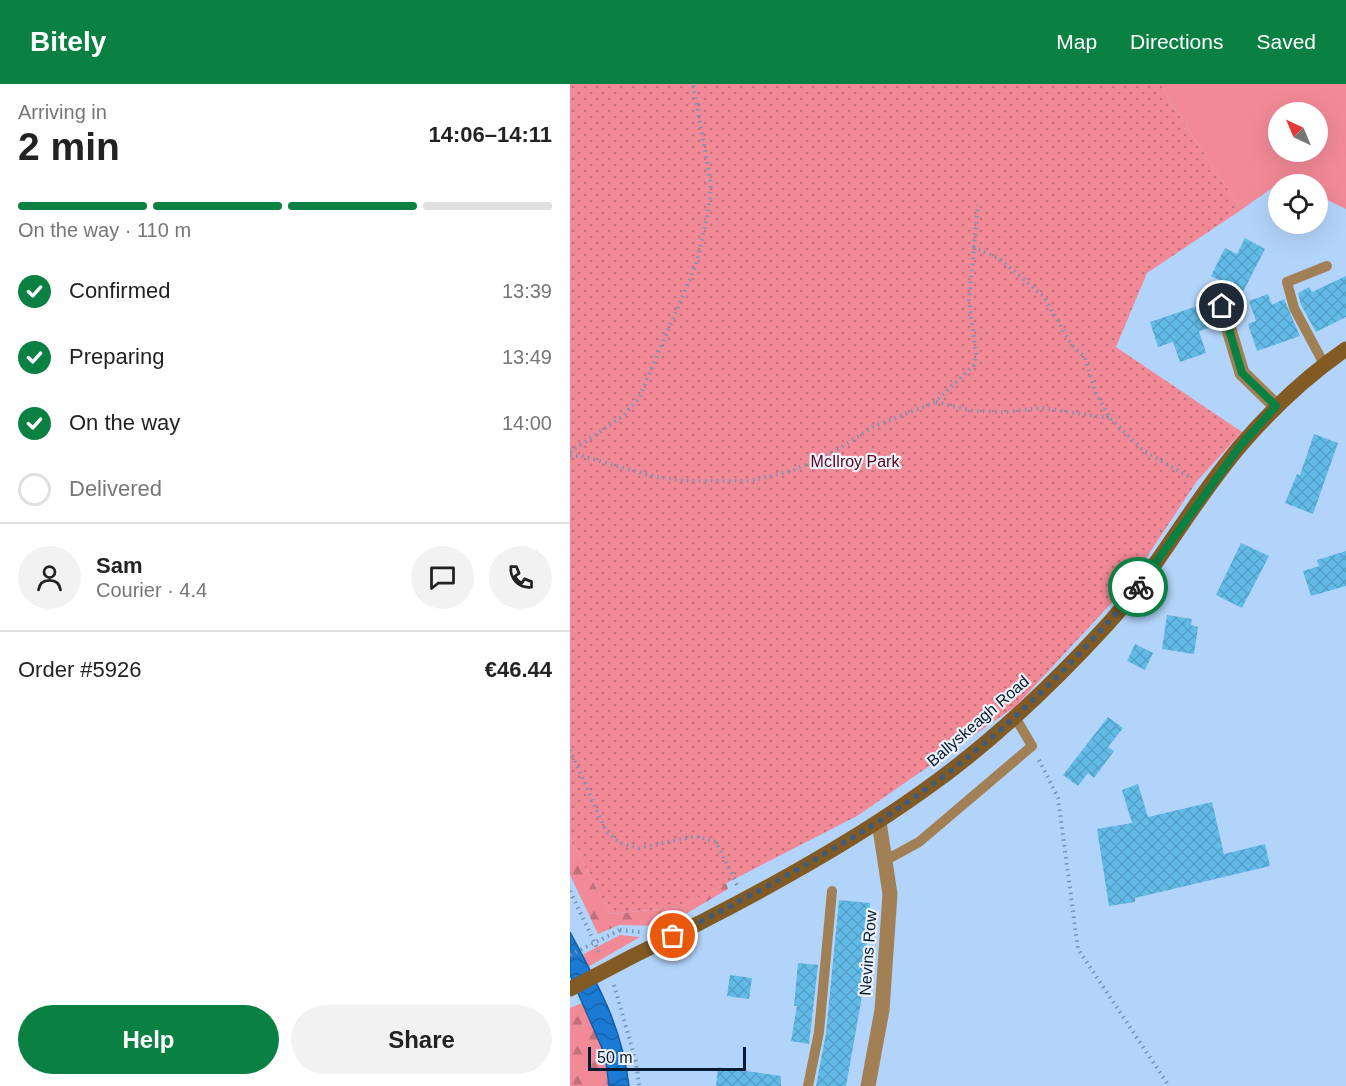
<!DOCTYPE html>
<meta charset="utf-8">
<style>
body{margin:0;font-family:Arial,sans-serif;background:#f2f2f2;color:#222;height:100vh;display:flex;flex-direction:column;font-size:22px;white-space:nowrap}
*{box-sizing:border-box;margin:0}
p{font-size:20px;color:#767676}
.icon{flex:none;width:33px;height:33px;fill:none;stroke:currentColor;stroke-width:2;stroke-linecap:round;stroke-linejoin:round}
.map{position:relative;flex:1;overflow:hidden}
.panel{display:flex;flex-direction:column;background:#fff;width:570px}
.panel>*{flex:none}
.needle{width:39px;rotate:316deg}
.fabs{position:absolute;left:698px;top:18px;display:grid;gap:12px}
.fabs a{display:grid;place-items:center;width:60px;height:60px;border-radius:50%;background:#fff;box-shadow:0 6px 24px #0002;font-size:30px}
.scale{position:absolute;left:18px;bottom:15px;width:158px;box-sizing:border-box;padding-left:6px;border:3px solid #051b32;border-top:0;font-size:16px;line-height:21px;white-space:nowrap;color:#051b32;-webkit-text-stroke:4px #edf2f9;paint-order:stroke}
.pin{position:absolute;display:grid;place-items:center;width:51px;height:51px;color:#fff;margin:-26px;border:3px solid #fff;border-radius:50%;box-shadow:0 2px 6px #0007}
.courier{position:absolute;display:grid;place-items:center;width:60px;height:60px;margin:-30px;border:4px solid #0b8043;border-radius:50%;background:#fff;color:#222;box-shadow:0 2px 8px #0007}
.summary em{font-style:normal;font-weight:600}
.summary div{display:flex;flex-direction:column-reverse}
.summary{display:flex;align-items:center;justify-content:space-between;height:102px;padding:0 18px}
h1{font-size:39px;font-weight:600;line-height:45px}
.bar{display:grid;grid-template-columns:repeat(4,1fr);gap:9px 6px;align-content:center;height:72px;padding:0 18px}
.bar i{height:8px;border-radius:4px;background:#e0e0e0}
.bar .active{background:#0b8043}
.bar p{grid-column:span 4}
.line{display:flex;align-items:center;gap:15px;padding:0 18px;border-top:2px solid #e0e0e0}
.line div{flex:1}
.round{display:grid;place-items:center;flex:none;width:63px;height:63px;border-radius:32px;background:#f2f2f2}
ol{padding:0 18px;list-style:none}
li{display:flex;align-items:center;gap:18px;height:66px}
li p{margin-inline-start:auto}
li .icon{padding:6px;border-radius:50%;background:#0b8043;color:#fff;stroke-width:4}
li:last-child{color:#767676}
li i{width:33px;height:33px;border:3px solid #e0e0e0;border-radius:50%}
.button{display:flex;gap:12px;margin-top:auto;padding:12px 18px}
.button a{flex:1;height:69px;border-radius:36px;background:#0b8043;color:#fff;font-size:24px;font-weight:600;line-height:69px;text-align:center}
.button a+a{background:#f2f2f2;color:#222}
header{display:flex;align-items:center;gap:36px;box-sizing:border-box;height:84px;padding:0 30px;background:#0b8043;color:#fff}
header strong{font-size:28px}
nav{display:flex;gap:33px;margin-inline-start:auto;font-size:21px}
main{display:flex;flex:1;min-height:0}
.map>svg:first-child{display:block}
.green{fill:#f28997;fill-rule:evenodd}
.forest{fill:url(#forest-firs)}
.park{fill:url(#park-dots)}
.water{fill:url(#water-waves);stroke:#145ea3;stroke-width:1.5}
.building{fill:url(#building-cross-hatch)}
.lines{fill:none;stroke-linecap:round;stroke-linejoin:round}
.path{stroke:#7794b5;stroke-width:4;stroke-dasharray:1.5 4.5;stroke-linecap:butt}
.service{stroke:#a28055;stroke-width:10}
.minor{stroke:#a28055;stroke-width:15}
.secondary{stroke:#825a24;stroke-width:15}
.path-bridge{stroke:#7794b5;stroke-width:4;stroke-dasharray:1.5 4.5;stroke-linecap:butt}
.secondary-bridge{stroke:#825a24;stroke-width:15}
.done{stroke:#425c78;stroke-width:6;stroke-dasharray:0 10.8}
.route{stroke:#0b8043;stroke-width:8}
.labels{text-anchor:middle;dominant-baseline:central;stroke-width:4.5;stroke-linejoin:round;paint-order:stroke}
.park-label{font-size:16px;fill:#5a061f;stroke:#edf2f9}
.street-label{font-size:16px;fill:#051b32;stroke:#edf2f9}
</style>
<header>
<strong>Bitely</strong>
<nav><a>Map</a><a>Directions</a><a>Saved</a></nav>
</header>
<main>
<section class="panel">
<div class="summary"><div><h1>2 min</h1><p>Arriving in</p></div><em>14:06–14:11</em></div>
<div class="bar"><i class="active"></i><i class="active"></i><i class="active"></i><i></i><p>On the way · 110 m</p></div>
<ol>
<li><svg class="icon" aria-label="check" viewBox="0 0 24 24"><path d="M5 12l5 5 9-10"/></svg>Confirmed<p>13:39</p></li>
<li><svg class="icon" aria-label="check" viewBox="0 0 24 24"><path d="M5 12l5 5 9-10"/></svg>Preparing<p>13:49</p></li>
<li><svg class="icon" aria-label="check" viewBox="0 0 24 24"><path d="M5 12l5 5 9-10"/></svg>On the way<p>14:00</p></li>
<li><i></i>Delivered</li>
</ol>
<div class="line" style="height:108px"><a class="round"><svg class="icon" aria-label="person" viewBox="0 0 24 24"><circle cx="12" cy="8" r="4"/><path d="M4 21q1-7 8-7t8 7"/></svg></a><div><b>Sam</b><p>Courier · 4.4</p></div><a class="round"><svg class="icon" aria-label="chat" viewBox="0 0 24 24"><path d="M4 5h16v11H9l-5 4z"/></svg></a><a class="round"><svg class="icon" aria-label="phone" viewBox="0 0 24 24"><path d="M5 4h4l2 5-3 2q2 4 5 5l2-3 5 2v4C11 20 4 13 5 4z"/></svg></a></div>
<div class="line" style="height:78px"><div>Order #5926</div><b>€46.44</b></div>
<div class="button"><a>Help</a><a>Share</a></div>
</section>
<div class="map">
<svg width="776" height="1002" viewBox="0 0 776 1002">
<defs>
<pattern id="forest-firs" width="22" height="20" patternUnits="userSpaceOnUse" patternTransform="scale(1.5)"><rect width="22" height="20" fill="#f28997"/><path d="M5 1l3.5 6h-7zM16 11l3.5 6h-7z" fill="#c26f7c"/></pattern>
<pattern id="park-dots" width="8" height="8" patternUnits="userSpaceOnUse" patternTransform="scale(1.5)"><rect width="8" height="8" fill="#f28997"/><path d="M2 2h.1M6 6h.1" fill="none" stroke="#c26f7c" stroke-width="1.8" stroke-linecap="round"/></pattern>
<pattern id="water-waves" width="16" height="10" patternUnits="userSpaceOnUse" patternTransform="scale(1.5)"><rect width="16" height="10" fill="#1b7ad3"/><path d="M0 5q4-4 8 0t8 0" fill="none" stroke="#1663ac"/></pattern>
<pattern id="building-cross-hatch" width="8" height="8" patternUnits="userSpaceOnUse" patternTransform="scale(1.5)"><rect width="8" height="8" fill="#62bae7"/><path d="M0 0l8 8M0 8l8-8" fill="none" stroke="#549fc7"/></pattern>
</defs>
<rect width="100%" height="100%" fill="#b3d4fa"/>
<!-- green -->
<g class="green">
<path d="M592,0H776V125L747,111V100H727L716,94L671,126L598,14ZM708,28H747V68H708Z"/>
<path d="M50,851L70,853L18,883L12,871Z"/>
</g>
<!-- forest -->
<g class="forest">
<path d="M0,754L40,830L110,823L156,799L158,805L95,842L49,841L28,850L0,791Z"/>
<path d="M12,919L35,971L39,1002H0V924Z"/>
</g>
<!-- park -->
<path class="park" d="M0,0H592L598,14L671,126L577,189L546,263L672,348L627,397L559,500L446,622L287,732L110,823L40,830L0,754Z"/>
<!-- water -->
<path class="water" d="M0,848C28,901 52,942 59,1002H39L35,971L0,891Z"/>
<!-- building -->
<g class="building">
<path d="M675,154L695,165L673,208L641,192L655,164L667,170Z"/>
<path d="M776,192V233L746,248L731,221L728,209L739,203L742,208Z"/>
<path d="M698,210L702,221L714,215L730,252L687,267L678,240L686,237L679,217Z"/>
<path d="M639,218L646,242L629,247L636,269L610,278L603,258L588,263L580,238Z"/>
<path d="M744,350L768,359L743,430L715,419L727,390L730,391Z"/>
<path d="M671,459L699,472L672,524L646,511Z"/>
<path d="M776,467V502L741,512L733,487L749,482L747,476Z"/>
<path d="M597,531L622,535L621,541L628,543L624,570L592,565Z"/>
<path d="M565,560L583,569L575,586L557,577Z"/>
<path d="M538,633L553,644L538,663L544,667L524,694L518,689L508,702L493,691Z"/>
<path d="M568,700L578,733L642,718L654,770L695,760L700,782L565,814V818L539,822L527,745L562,739L552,706Z"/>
<path d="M269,816L300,819L291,918L276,1002H246L256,949Z"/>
<path d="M228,879L248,881L239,960L221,957L227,922H224Z"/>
<path d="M160,891L182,894L179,915L157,912Z"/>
<path d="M148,983L211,992V1002H146Z"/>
</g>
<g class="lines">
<!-- path -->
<g class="path">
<path d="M403,163L430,175L474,213L501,260L515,274L526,309L540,334L574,367L622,394"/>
<path d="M366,318L403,327L438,328L472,324L539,334"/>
<path d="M0,368L53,332L69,314L126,181L138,129L141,105L138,82L123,0"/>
<path d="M0,372H12L86,393L118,397H180L222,387L267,366L303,343L365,318L404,281L406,270L399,216L408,121"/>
<path d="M0,666L36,747L50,759L69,764L126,752L146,758L167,801"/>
<path d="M469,676L488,714L508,865L599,1002"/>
<path d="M0,807L30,870"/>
<path d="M50,846L70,848"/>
<path d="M44,901L66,978L69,1002"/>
</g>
<!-- service -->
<g class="service">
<path d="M754,280L724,224L717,198L757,182"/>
<path d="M316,776L349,758L462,662L445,633"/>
<path d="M238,1002L249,948L262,807"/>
</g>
<!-- minor -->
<g class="minor">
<path d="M652,222L672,289L706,322"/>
<path d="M298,1002L312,926L320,810L309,738"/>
</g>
<!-- secondary -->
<path class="secondary" d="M63,872C160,825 265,770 353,707C420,660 482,601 537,541C588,485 622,418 671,361C702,325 737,292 776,265"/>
<!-- path-bridge -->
<path class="path-bridge" d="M0,871L50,846"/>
<!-- secondary-bridge -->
<path class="secondary-bridge" d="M0,905L63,872"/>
</g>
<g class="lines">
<!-- done -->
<path class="done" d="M103,852C172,816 243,779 309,737C407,675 495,592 568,503"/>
<!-- route -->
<path class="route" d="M568,503L670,362L706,322L672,289L652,222"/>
</g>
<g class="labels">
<!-- park labels -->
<g class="park-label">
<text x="285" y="377">McIlroy Park</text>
</g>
<!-- street labels -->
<g class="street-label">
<text transform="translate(408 637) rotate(-41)">Ballyskeagh Road</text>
<text transform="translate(298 869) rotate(-86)">Nevins Row</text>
</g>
</g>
</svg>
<div class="fabs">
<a><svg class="needle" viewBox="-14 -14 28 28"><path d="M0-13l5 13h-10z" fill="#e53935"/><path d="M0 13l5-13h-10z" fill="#767676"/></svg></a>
<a><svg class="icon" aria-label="locate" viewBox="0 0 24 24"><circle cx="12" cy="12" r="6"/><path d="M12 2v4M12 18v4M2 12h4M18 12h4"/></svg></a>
</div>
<div class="scale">50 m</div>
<div class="pin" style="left:103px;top:852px;background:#ea580c"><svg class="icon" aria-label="bag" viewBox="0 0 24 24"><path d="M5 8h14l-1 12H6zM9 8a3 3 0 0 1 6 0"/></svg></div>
<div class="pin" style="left:652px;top:222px;background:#1f2937"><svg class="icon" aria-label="home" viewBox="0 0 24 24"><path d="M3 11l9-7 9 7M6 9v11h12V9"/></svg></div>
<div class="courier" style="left:568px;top:503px"><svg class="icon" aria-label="bike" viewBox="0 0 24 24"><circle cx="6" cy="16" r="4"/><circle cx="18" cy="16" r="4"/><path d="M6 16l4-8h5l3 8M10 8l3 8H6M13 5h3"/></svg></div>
</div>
</main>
